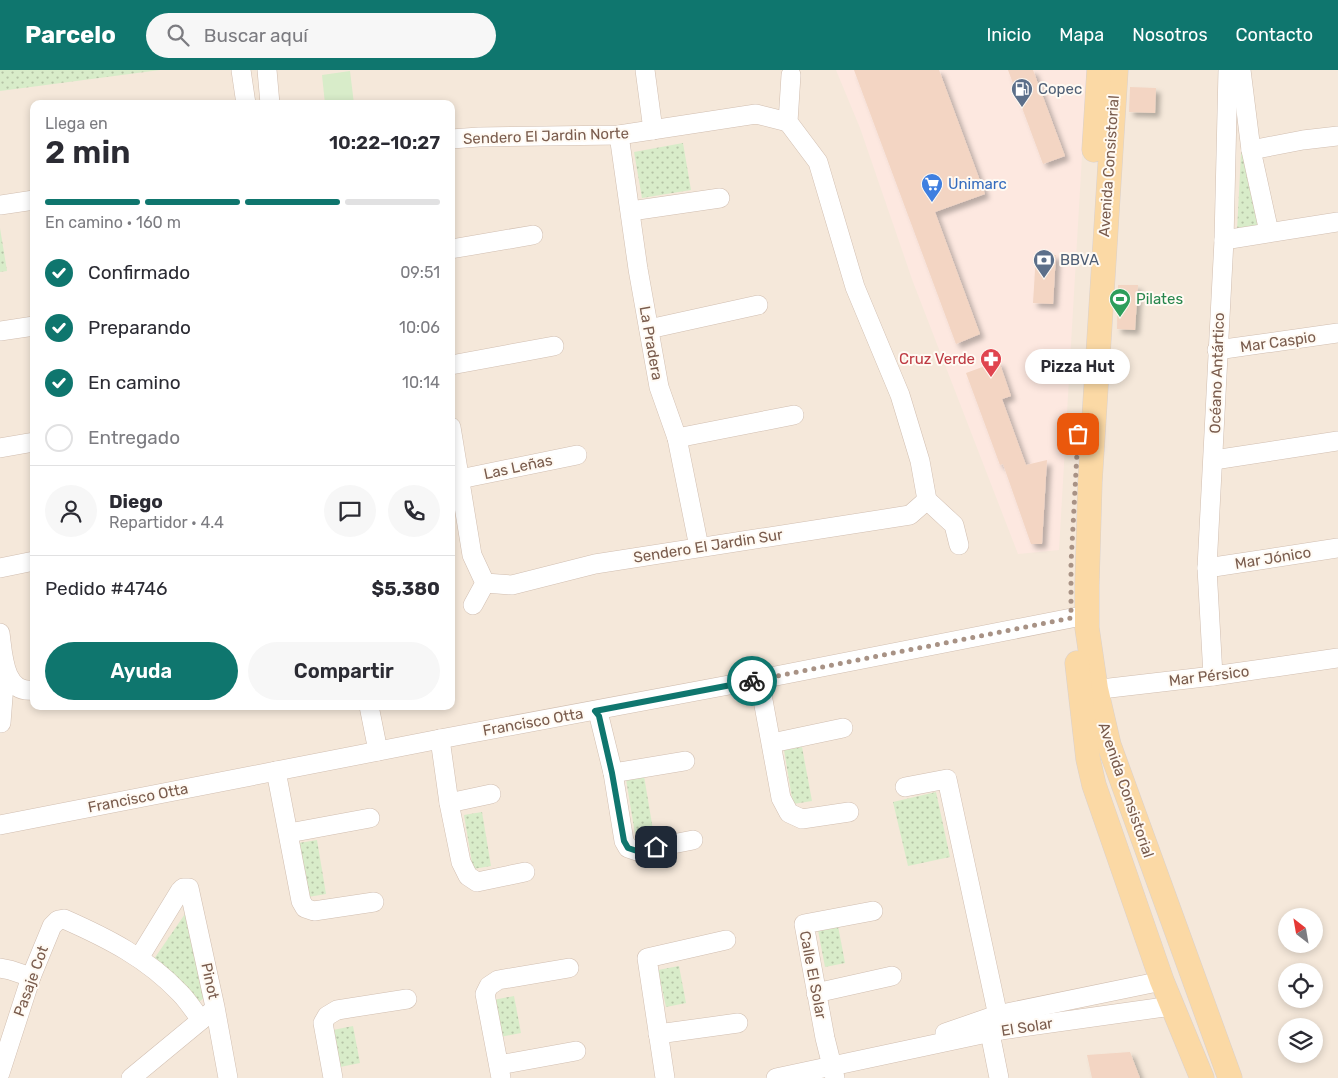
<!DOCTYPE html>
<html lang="es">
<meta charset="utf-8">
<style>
body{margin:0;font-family:Rubik,sans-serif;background:#f7f7f7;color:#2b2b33;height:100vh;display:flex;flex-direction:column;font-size:19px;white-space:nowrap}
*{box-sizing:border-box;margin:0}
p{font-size:16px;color:#7c7c81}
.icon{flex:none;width:28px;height:28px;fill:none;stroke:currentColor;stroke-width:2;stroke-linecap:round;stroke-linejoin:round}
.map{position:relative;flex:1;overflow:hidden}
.drawer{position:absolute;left:30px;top:30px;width:425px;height:610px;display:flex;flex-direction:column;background:#fff;border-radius:10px;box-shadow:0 2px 8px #0003}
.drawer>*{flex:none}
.needle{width:32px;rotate:329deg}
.controls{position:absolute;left:1278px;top:838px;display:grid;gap:10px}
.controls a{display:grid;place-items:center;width:45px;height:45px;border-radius:50%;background:#fff;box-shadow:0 2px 8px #0003;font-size:25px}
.pin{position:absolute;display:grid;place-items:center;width:42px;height:42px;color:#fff;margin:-21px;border-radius:10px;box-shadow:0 2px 8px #0006}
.courier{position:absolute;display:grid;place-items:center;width:50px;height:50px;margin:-25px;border:4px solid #0f766e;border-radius:50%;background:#fff;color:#222;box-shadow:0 1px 6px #0007}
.bubble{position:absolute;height:35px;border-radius:18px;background:#fff;box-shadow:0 2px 8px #0003;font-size:16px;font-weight:600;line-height:35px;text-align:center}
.head em{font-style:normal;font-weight:600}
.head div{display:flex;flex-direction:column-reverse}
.head{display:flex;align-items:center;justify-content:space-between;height:85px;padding:0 15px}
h1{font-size:32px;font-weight:600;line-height:38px}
.bar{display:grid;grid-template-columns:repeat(4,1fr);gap:8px 5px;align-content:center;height:60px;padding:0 15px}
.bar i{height:6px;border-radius:4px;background:#e1e1e2}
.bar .selected{background:#0f766e}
.bar p{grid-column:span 4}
.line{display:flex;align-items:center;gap:12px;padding:0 15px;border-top:1px solid #e1e1e2}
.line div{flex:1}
.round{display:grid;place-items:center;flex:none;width:52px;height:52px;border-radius:26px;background:#f7f7f7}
ol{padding:0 15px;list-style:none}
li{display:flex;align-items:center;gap:15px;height:55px}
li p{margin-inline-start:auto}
li .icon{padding:5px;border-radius:50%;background:#0f766e;color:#fff;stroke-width:4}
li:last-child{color:#7c7c81}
li i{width:28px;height:28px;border:2px solid #e1e1e2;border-radius:50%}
.button{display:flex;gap:10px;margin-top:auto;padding:10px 15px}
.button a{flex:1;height:58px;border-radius:30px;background:#0f766e;color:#fff;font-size:20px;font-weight:600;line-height:58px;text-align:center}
.button a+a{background:#f7f7f7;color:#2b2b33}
header{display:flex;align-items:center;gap:30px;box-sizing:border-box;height:70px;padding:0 25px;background:#0f766e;color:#fff}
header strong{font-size:24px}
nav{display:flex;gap:28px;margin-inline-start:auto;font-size:18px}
.search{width:350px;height:45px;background:#f7f7f7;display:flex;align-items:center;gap:12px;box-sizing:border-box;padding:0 18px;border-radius:28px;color:#7c7c81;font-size:19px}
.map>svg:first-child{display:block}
.residential{fill:#f5e8da;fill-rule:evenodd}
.commercial{fill:#fde8e0}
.green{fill:url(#green-dots)}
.pitch{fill:#d8ecc9}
.building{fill:#f3d5c3;filter:url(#shadow)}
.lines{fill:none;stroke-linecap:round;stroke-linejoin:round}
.minor-casing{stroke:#d1beb0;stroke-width:20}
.major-casing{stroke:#dad1cd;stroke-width:25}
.minor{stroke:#fff;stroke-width:19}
.major{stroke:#fbd9a5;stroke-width:24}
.done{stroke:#a89285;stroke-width:5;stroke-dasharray:0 9}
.route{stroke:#0f766e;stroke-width:6}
.labels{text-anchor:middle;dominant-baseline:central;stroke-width:4;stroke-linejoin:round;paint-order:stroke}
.service-label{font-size:15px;fill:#4e5e75;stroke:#fffaf3;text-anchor:start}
.street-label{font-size:15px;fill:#7a5c4d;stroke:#fffaf3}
.shop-label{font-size:15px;fill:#366cbe;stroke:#fffaf3;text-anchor:start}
.leisure-label{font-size:15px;fill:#27864d;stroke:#fffaf3;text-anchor:start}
.health-label{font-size:15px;fill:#be3a42;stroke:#fffaf3;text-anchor:end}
</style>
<header>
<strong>Parcelo</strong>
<div class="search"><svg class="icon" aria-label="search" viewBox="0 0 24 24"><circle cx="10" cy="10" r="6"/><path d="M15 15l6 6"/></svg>Buscar aquí</div>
<nav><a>Inicio</a><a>Mapa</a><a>Nosotros</a><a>Contacto</a></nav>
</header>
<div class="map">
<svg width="1338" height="1008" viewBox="0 0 1338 1008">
<defs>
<pattern id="green-dots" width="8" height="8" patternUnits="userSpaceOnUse" patternTransform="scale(1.25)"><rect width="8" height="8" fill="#d8ecc9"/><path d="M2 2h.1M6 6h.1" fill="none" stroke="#b4c2a5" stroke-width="1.8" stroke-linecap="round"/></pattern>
<filter id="shadow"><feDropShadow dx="4.5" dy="4.5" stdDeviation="2.5" flood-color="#0004"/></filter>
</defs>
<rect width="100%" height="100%" fill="#fdf6ec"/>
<!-- residential -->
<path class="residential" d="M0,0H1338V1008H0ZM34,34H451V636H34ZM1286,846H1314V874H1286ZM1286,901H1314V929H1286ZM1286,956H1314V984H1286Z"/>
<!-- commercial -->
<path class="commercial" d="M836,0H1087L1059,480L1018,484L913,212L860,58Z"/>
<!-- green -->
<g class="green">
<path d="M0,0H160L0,21Z"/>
<path d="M1242,64L1258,155L1237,161Z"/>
<path d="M683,73L691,120L642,128L634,82Z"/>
<path d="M0,158L7,201L0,202Z"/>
<path d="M802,677L812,731L793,734L784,680Z"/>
<path d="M644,706L653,760L635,764L626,709Z"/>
<path d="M936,722L950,787L908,796L893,732Z"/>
<path d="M482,742L491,796L473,799L464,745Z"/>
<path d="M317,770L326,824L308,827L299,773Z"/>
<path d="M185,844L204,928L196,934L154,889Z"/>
<path d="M838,856L845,893L825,897L818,860Z"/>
<path d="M679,896L686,933L666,937L658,900Z"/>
<path d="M514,926L521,963L500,967L493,930Z"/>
<path d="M353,956L360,993L340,997L333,960Z"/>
</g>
<!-- pitch -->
<path class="pitch" d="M350,1L354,34H325L322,5Z"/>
<!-- building -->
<g class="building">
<path d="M854,0H939L985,124L935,142L980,264L956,274Z"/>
<path d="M1008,0H1033L1065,86L1043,94Z"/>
<path d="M1130,17L1156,18L1155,43L1129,42Z"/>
<path d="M1036,184L1056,185L1053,234L1033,233Z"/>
<path d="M1118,215H1138L1135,260L1117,259Z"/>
<path d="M999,291L1011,326L1002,329L1026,395L1047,390L1042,474H1031L1003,394L1000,395L966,303Z"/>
<path d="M1130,982L1140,1008H1092L1087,985Z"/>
</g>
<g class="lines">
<!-- minor casing -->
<g class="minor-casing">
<g id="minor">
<path d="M241,0L246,34"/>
<path d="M267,0L270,34"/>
<path d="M645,0L653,60"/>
<path d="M1241,0L1251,80L1269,162"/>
<path d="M791,5L788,52L818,92L855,217L900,325L920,391L927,430L954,455L959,475"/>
<path d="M619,65L638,199L659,317L677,368L699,477"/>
<path d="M451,69L479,67L619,65L756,44L788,52"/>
<path d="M1251,80L1303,70L1338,66"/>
<path d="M0,135L34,130"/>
<path d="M631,141L720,128"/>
<path d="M1224,170L1338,152"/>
<path d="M451,179L533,165"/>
<path d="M649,259L758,235"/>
<path d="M0,261L34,256"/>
<path d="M1217,280L1338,263"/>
<path d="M451,295L554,276"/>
<path d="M451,357L472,485L485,513L473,535"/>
<path d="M677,368L794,345"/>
<path d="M0,378L34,372"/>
<path d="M1214,390L1338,371"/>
<path d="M460,409L577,385"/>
<path d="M0,498L34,491"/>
<path d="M1207,498L1338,478"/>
<path d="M485,513L512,515L595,494L910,445L927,430"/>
<path d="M0,563C3,584 3,624 34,620"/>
<path d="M1213,606L1207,498L1224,170L1228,0"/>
<path d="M761,609L763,630L781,728L789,743L802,749L849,742"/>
<path d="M1084,621L1213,606L1338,588"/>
<path d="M369,636L378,681"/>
<path d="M595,641L599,646L613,703L624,771L628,778L637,781L693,770"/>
<path d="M1,653L5,601"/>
<path d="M440,669L449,733L461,792L468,806L477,812L525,802"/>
<path d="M772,673L843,658"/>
<path d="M276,701L301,831L305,838L314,841L374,832"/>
<path d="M613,703L685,691"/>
<path d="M905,717L947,709L1001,960"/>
<path d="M449,733L491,724"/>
<path d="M0,755L440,669L761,609L1087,545"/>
<path d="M289,763L370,748"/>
<path d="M139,888L180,821L183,818H189L215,937L228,1008"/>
<path d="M0,898L10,900L31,907"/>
<path d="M816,923L892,906"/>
<path d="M945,963L997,945L1162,911"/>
<path d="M990,963L999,1008"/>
<path d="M658,964L738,953"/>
<path d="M499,995L576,981"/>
<path d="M0,1003L31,907L52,856L58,850L64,849C107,868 147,888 180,923C188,931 194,941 201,950"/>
<path d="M131,1008L211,942"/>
<path d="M333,1008L323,953L327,946L337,940L407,929"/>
<path d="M501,1008L485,924L489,916L498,910L569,898"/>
<path d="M665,1008L647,888L726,870"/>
<path d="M776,1008L1001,960L1172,936"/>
<path d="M835,1008L825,968L804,854L873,841"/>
</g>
</g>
<!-- major casing -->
<g class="major-casing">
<g id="major">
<path d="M1116,0L1090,412L1087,515V558L1096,619L1109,675L1230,1008"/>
<path d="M1094,80L1099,0"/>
<path d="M1077,593L1088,689L1094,715L1162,911L1202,1008"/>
</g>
</g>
<!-- minor -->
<use href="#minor" class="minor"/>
<!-- major -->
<use href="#major" class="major"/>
</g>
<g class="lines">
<!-- done -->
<path class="done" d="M752,611L1071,548V493L1078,364"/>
<!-- route -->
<path class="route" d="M656,777L637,781L628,778L624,771L612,703L599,646L595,641L752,611"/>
</g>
<!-- icons -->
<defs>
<g id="fuel-pin" transform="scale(1.125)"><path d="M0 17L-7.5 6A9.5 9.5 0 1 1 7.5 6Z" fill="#5c6f8a" stroke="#fffaf3"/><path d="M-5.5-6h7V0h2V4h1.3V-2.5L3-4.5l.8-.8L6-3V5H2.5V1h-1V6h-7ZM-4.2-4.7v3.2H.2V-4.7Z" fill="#fff"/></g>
<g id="supermarket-pin" transform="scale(1.125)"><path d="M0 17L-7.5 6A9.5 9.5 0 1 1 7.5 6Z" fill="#3f7fe0" stroke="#fffaf3"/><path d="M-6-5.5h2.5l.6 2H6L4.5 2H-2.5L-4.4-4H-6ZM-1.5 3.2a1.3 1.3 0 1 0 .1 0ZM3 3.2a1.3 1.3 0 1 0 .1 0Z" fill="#fff"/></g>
<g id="bank-pin" transform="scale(1.125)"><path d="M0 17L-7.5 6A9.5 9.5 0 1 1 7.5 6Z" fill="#5c6f8a" stroke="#fffaf3"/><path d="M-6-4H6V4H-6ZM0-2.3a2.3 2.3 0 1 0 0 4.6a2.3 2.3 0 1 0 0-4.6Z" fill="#fff"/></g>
<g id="stadium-pin" transform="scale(1.125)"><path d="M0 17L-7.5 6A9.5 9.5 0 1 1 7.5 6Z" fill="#2e9e5b" stroke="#fffaf3"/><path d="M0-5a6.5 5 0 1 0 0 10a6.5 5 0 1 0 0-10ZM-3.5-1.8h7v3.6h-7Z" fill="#fff"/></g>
<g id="pharmacy-pin" transform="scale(1.125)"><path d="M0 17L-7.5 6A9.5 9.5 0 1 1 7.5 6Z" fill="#e0444e" stroke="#fffaf3"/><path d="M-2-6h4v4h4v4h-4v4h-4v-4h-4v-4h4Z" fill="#fff"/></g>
</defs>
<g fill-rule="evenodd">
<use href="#fuel-pin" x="1022" y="19"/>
<use href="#supermarket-pin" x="932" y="114"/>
<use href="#bank-pin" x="1044" y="190"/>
<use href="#stadium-pin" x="1120" y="229"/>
<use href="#pharmacy-pin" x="991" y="289"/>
</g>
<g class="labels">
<!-- service labels -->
<g class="service-label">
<text x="1038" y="19">Copec</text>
<text x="1060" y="190">BBVA</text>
</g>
<!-- street labels -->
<g class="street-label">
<text transform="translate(546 66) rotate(-2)">Sendero El Jardin Norte</text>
<text transform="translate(1109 96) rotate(-86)">Avenida Consistorial</text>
<text transform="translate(1278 272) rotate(-8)">Mar Caspio</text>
<text transform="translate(651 273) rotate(80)">La Pradera</text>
<text transform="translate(1217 303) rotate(-88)">Océano Antártico</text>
<text transform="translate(518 397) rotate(-12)">Las Leñas</text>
<text transform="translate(708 476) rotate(-9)">Sendero El Jardin Sur</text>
<text transform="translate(1273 488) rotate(-9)">Mar Jónico</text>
<text transform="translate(1209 606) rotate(-7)">Mar Pérsico</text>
<text transform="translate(533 652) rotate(-10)">Francisco Otta</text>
<text transform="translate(1126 720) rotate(71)">Avenida Consistorial</text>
<text transform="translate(138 728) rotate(-11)">Francisco Otta</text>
<text transform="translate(813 905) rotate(79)">Calle El Solar</text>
<text transform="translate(31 911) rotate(-70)">Pasaje Cot</text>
<text transform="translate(210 911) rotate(78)">Pinot</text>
<text transform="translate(1027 957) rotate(-9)">El Solar</text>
</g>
<!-- shop labels -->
<g class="shop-label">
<text x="948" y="114">Unimarc</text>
</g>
<!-- leisure labels -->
<g class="leisure-label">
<text x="1136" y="229">Pilates</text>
</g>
<!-- health labels -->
<g class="health-label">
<text x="975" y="289">Cruz Verde</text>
</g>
</g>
</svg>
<div class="controls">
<a><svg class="needle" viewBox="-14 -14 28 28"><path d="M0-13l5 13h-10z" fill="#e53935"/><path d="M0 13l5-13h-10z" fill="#7c7c81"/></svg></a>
<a><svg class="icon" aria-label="locate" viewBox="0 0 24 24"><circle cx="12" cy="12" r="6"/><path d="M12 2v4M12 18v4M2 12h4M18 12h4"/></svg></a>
<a><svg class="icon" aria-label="layers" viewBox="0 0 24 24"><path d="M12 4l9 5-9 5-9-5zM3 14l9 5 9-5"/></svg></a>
</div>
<div class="pin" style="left:1078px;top:364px;background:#ea580c"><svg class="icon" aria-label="bag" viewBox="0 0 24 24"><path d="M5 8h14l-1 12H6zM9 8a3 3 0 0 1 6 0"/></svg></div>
<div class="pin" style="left:656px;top:777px;background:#1f2937"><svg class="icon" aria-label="home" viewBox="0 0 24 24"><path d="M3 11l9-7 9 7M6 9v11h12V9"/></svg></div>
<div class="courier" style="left:752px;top:611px"><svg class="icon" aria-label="bike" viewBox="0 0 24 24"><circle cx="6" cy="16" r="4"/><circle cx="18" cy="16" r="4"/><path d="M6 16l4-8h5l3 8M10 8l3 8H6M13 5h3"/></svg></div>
<div class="bubble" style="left:1025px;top:279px;width:105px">Pizza Hut</div>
<section class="drawer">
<div class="head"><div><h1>2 min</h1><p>Llega en</p></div><em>10:22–10:27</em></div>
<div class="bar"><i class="selected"></i><i class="selected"></i><i class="selected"></i><i></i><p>En camino · 160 m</p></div>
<ol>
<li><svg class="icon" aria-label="check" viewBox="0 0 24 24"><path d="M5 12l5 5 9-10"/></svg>Confirmado<p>09:51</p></li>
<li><svg class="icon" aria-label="check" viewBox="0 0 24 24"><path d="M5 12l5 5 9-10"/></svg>Preparando<p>10:06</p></li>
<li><svg class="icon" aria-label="check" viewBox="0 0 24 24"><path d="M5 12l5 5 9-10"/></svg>En camino<p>10:14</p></li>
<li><i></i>Entregado</li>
</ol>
<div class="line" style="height:90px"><a class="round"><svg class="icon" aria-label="person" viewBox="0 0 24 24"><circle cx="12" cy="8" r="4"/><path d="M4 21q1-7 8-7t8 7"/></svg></a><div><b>Diego</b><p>Repartidor · 4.4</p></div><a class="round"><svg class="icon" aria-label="chat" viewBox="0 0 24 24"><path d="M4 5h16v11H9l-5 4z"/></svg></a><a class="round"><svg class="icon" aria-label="phone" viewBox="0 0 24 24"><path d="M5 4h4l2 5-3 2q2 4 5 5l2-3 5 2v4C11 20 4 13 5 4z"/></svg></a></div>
<div class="line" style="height:65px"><div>Pedido #4746</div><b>$5,380</b></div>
<div class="button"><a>Ayuda</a><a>Compartir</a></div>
</section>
</div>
